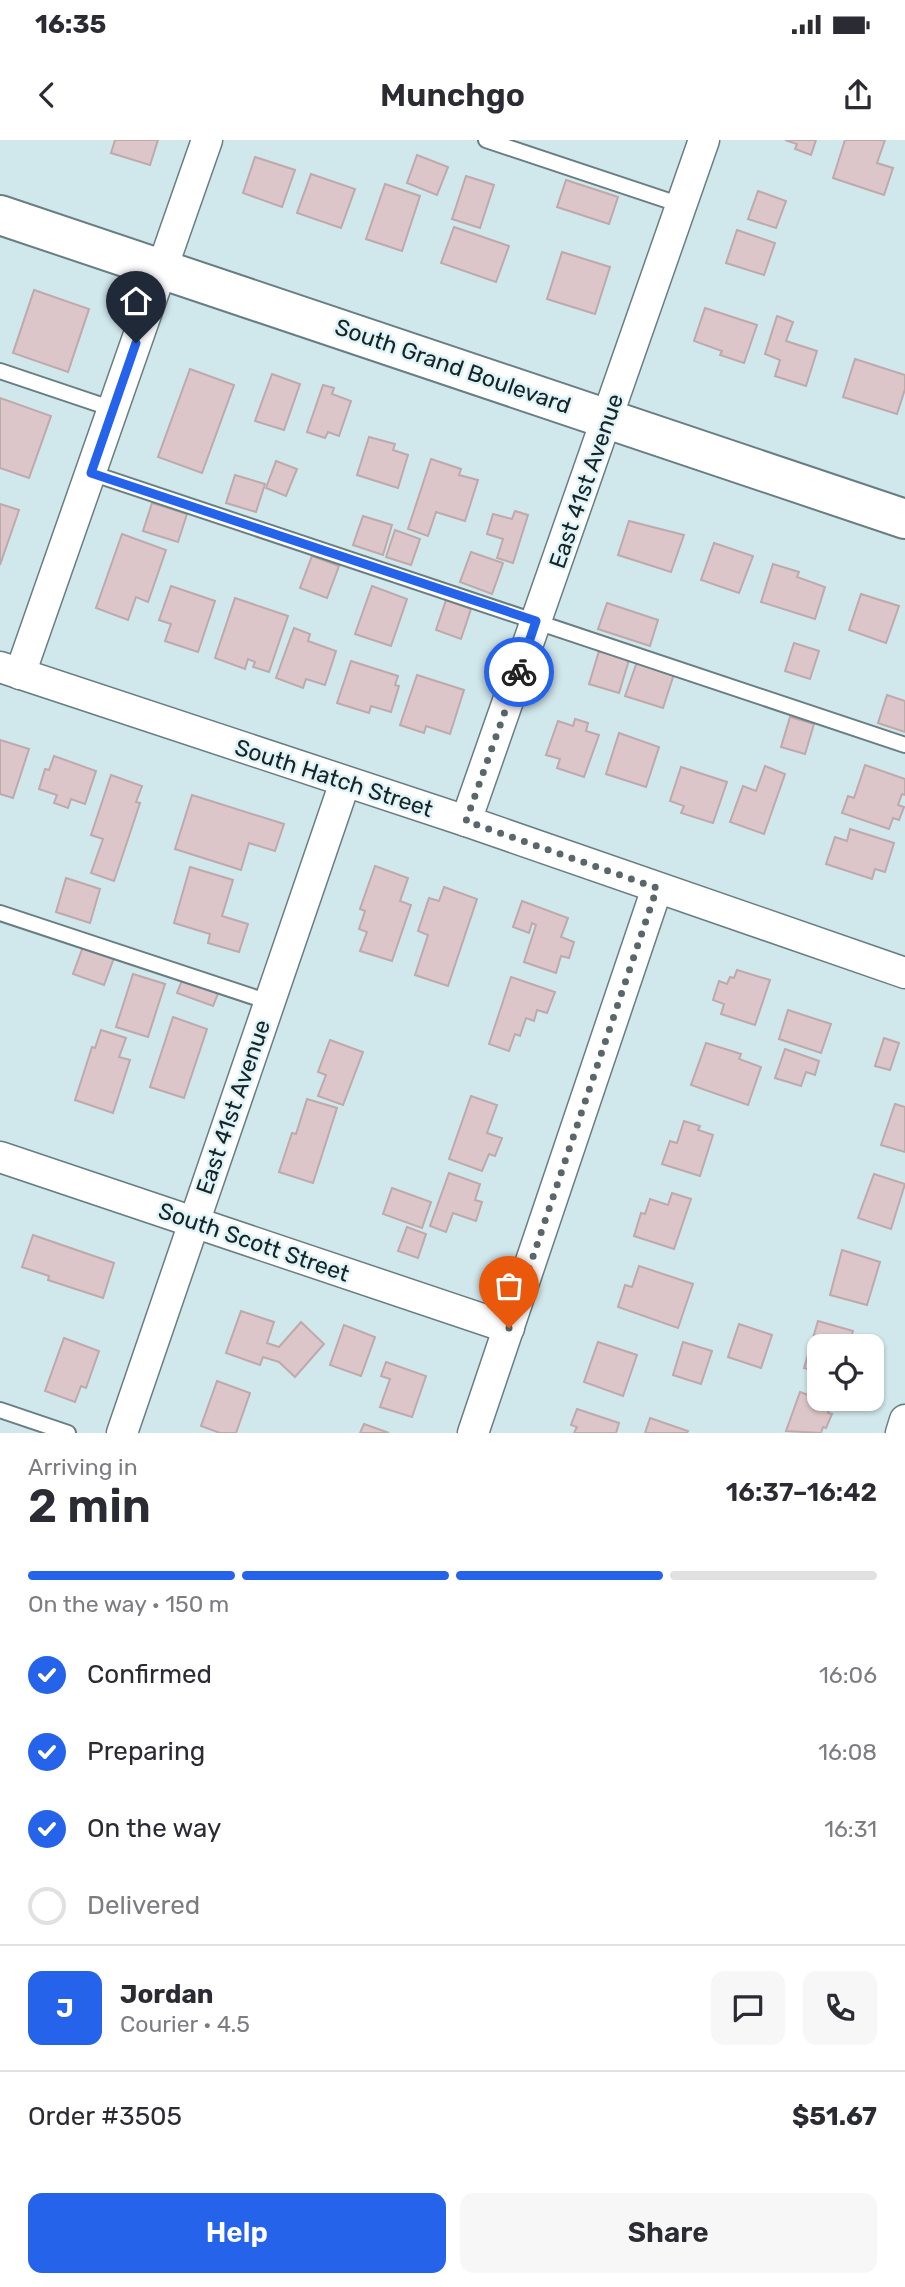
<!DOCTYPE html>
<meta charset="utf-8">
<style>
body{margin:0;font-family:Rubik,sans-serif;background:#f7f7f7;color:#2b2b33;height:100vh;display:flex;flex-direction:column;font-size:26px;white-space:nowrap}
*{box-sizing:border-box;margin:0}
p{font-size:23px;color:#7c7c81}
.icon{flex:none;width:38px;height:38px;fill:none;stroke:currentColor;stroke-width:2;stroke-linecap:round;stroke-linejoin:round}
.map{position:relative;height:1293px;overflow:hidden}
.details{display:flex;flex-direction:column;background:#fff;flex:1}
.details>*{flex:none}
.controls{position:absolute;left:807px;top:1194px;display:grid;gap:14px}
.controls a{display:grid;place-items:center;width:77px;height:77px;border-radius:14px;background:#fff;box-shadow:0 2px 5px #0004;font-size:35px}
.pin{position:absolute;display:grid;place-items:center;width:60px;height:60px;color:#fff;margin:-72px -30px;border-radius:50% 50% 50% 0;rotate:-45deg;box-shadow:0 0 7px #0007}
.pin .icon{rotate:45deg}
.courier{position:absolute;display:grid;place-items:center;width:70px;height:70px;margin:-35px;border:5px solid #2563eb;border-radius:50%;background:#fff;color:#222;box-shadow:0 2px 9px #0007}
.head em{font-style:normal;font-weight:600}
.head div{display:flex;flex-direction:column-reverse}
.head{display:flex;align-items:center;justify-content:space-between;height:119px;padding:0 28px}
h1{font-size:46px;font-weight:600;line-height:52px}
.bar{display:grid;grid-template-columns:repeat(4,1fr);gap:10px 7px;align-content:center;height:84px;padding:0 28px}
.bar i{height:9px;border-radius:5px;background:#e1e1e2}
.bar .active{background:#2563eb}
.bar p{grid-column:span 4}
.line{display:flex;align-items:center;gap:18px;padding:0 28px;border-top:2px solid #e1e1e2}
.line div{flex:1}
.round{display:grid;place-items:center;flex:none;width:74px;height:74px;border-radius:14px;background:#f7f7f7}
ol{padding:0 28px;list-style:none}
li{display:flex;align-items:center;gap:21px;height:77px}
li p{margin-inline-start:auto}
li .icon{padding:7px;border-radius:50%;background:#2563eb;color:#fff;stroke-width:4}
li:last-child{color:#7c7c81}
li i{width:38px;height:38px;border:4px solid #e1e1e2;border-radius:50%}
.button{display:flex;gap:14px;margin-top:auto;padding:14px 28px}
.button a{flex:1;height:80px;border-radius:14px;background:#2563eb;color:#fff;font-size:28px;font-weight:600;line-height:80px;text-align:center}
.button a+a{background:#f7f7f7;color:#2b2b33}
.status{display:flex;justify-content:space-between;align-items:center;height:49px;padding:0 35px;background:#fff;direction:ltr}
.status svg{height:19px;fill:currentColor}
header{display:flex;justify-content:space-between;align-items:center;height:91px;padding:0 28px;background:#fff;font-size:32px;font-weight:600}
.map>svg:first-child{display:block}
.building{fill:#dcc6c9;stroke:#bea9ab;stroke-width:2}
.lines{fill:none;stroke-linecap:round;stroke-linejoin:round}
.lane-casing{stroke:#697e82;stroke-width:18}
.street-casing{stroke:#697e82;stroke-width:33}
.secondary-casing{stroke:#697e82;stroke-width:42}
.lane{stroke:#fff;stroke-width:14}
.street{stroke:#fff;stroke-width:30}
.secondary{stroke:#fff;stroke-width:38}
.done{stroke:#5a676a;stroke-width:7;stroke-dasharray:0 12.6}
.route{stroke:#2563eb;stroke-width:9}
.labels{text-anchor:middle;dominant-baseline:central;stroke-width:5;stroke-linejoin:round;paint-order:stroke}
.street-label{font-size:23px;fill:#1a2224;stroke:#ddf4f9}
</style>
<div class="status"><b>16:35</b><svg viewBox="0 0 49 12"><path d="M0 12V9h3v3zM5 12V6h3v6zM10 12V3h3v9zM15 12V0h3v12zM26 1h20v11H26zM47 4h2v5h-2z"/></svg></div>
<header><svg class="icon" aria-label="back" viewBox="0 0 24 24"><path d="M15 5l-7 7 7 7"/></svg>Munchgo<svg class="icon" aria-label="share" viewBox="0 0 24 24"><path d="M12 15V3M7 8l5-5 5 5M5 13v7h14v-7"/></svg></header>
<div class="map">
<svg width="905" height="1293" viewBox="0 0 905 1293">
<rect width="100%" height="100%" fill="#d0e7ec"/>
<!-- building -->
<g class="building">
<path d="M115,0H158L150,25L111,13Z"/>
<path d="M785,0H816L811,15L795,9L797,4Z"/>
<path d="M845,0H885L877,23L893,28L884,55L833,38Z"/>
<path d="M417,15L448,27L437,55L407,43Z"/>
<path d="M255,17L295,30L282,67L243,53Z"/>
<path d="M311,34L355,49L341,88L297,73Z"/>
<path d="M466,36L494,45L480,88L452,79Z"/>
<path d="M566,40L618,57L609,84L557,67Z"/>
<path d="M385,44L420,56L402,111L366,99Z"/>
<path d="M758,51L786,61L776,88L748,79Z"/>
<path d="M454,87L509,106L496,142L441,123Z"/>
<path d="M737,90L775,103L764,135L726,123Z"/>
<path d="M562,112L610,127L595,174L547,159Z"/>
<path d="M34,150L89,169L68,232L13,213Z"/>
<path d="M705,168L757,185L744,223L720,215L722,211L694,201Z"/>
<path d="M777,176L793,182L786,201L817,211L806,246L775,236L780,220L765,214Z"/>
<path d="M855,219L905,235V249L897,274L843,257Z"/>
<path d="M190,229L234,245L202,333L158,317Z"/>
<path d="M272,234L300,244L284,290L255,281Z"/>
<path d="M323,245L334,248L332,254L351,261L339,296L328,292L325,298L307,292Z"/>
<path d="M0,258L51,276L29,338L0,328Z"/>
<path d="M369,297L395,304L393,310L408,315L398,348L357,335Z"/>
<path d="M431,319L461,329L459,335L478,340L465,381L436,372L428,396L408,389Z"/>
<path d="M276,321L297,329L286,356L266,348Z"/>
<path d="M235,335L265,344L256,372L226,363Z"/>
<path d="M152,363L187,374L178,402L143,391Z"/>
<path d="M0,364L19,370L0,425Z"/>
<path d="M515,371L528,375L513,423L497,418L503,399L487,394L493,374L512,379Z"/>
<path d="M363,376L392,385L383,415L353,405Z"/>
<path d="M629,381L684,395L671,432L618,415Z"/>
<path d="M395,390L420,399L411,425L386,417Z"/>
<path d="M122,394L166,410L148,462L136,457L128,480L96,468Z"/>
<path d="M714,403L753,416L739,453L701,440Z"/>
<path d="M471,412L503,423L492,454L460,442Z"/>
<path d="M312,416L339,426L327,458L300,448Z"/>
<path d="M773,424L799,432L797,437L825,447L815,479L761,462Z"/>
<path d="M171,446L215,461L198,512L165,501L171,484L159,480Z"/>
<path d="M372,446L407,459L391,506L355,494Z"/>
<path d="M861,454L899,466L886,503L849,490Z"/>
<path d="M235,458L288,476L269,532L253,527L255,522L248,519L245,529L215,518Z"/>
<path d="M446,460L471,469L461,499L436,490Z"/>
<path d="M607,463L658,480L650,506L598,489Z"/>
<path d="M294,488L310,494L308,501L336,511L325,545L306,539L303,548L276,538Z"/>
<path d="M794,503L819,511L810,539L785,531Z"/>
<path d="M599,511L629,520L619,553L589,544Z"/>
<path d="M351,521L398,536L395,545L399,546L391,572L371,566L369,573L337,563Z"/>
<path d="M637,522L674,534L663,568L625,556Z"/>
<path d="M417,535L464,550L450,594L426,586L424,593L400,585Z"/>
<path d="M887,555L905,561V592L878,583Z"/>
<path d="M790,577L814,584L805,614L781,607Z"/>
<path d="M575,579L588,583L586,591L599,595L584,637L557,628L560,619L546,615L558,581L573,586Z"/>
<path d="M619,593L659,607L646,647L606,634Z"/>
<path d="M0,600L29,609L13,658L0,654Z"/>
<path d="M54,616L96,631L85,664L71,659L68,668L54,663L57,655L39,649L45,629L49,630Z"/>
<path d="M865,625L905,639V655L902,654L898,665L904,667L899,680L893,678L889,689L842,673L848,656L854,658Z"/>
<path d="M765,626L785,634L764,694L730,682L743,646L756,651Z"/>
<path d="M681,627L727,642L713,683L681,673L684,666L670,661Z"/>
<path d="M111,635L142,646L136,662L140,663L114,741L91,733L103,699L91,695Z"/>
<path d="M192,655L284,684L275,711L249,703L241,730L175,709Z"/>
<path d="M850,689L894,703L885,732L875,729L872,739L826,724L835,697L847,701Z"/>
<path d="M375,726L408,738L400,761L411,765L392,821L360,811L367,792L359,789L365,771L360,769Z"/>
<path d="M190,727L233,740L222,776L248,784L239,812L208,803L210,794L174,783Z"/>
<path d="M66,738L100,749L90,783L56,772Z"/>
<path d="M444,747L477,759L448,846L415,835L428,795L418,791L429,758L439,761Z"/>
<path d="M522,761L568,778L561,797L574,802L569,818L561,816L556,833L524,822L536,785L532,783L529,793L513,787Z"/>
<path d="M84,804L115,815L104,845L73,834Z"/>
<path d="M737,830L770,840L755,885L721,874L724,864L713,860L719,841L727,844L730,837L734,838Z"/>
<path d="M133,834L165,844L148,897L116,887Z"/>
<path d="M511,837L555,852L547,873L537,870L534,881L526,878L520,896L515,894L509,911L489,904Z"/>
<path d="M183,838L219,851L213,866L177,853Z"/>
<path d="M788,870L831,884L821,913L779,899Z"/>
<path d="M173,877L207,889L184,958L150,947Z"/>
<path d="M101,890L126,898L119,917L130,920L113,973L75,960L92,907L95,908Z"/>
<path d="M884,898L899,903L890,930L875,926Z"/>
<path d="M330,900L363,912L343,965L318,956L326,935L318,932Z"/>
<path d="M706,903L741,914L739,919L761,927L748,965L691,945Z"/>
<path d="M785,909L819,921L815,935L806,932L801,946L775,938Z"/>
<path d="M471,956L497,965L487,993L502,998L495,1016L489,1014L482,1031L449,1019Z"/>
<path d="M307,959L337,968L313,1043L279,1032L292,993L296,994Z"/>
<path d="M895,964L905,967V1012L881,1005Z"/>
<path d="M684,981L700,986L698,990L713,995L700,1036L662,1024L670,1001L677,1003Z"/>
<path d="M449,1033L480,1044L475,1060L482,1062L476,1081L453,1073L446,1092L430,1086Z"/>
<path d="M874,1034L905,1044L891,1089L858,1078Z"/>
<path d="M392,1048L431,1062L422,1088L383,1074Z"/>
<path d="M672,1053L691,1059L674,1109L634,1096L641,1073L645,1074L650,1059L668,1065Z"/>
<path d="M407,1087L426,1094L418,1118L398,1111Z"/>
<path d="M33,1095L114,1123L103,1158L48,1140L49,1136L22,1127Z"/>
<path d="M842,1110L880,1122L867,1165L830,1155Z"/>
<path d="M639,1126L693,1144L678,1188L618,1167L625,1145L632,1147Z"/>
<path d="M241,1171L274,1182L267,1203L279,1207L301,1182L324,1204L295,1237L279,1222L263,1217L260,1225L226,1213Z"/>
<path d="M818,1181L853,1191L848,1206H819V1232L804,1228Z"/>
<path d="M739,1184L772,1195L761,1228L728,1217Z"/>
<path d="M344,1185L375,1197L361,1236L330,1225Z"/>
<path d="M64,1198L99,1211L86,1248L81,1246L75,1262L45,1251Z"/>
<path d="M598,1202L637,1215L623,1256L584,1242Z"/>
<path d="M683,1202L712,1211L701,1244L673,1235Z"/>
<path d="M386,1222L426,1236L412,1277L380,1267L390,1239L381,1236Z"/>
<path d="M217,1241L250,1253L236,1293H220L201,1286Z"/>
<path d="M800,1252L831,1263L828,1273L832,1274L826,1288L823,1287L821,1293L786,1291Z"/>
<path d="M577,1269L619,1283L616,1293H574L577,1287L571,1285Z"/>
<path d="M650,1278L688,1291L687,1293H645Z"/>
<path d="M364,1284L389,1293H360Z"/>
</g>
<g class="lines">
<!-- lane casing -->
<g class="lane-casing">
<g id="lane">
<path d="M486,0L681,65"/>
<path d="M0,231L113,269"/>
<path d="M91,333L905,605"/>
<path d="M0,773L269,862"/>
<path d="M0,1270L68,1293"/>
</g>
</g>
<!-- street casing -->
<g class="street-casing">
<g id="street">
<path d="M0,527L466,681L905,833"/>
<path d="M20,534L207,0"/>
<path d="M466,681L704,0"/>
<path d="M0,1017L509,1188"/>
<path d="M122,1293L345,642"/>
<path d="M473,1293L657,748"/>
<path d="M901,1293L905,1280"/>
</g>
</g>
<!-- secondary casing -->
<g class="secondary-casing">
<path id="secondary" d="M0,75L905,379"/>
</g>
<!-- lane -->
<use href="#lane" class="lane"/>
<!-- street -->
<use href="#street" class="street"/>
<!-- secondary -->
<use href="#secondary" class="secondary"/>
</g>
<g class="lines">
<!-- done -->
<path class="done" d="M509,1188L657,748L466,681L519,532"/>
<!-- route -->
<path class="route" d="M136,203L91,333L536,481L519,532"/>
</g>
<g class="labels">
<!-- street labels -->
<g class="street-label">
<text transform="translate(453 226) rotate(19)">South Grand Boulevard</text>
<text transform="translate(586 341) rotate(-71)">East 41st Avenue</text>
<text transform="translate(334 638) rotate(18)">South Hatch Street</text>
<text transform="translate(233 967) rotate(-71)">East 41st Avenue</text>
<text transform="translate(254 1102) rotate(19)">South Scott Street</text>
</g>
</g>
</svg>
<div class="controls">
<a><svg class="icon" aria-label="locate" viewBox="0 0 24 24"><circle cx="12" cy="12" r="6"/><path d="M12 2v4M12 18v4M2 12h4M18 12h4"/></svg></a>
</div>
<div class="pin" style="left:509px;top:1188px;background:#ea580c"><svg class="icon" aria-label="bag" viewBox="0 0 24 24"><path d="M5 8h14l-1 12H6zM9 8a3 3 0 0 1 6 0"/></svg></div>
<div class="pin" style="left:136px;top:203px;background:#1f2937"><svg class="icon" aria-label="home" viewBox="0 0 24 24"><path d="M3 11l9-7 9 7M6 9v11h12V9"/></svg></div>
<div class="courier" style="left:519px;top:532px"><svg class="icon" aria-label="bike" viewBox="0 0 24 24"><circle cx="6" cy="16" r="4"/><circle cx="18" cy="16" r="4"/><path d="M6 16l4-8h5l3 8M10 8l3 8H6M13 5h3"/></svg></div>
</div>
<section class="details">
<div class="head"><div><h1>2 min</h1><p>Arriving in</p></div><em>16:37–16:42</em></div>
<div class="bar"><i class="active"></i><i class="active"></i><i class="active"></i><i></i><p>On the way · 150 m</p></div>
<ol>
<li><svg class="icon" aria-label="check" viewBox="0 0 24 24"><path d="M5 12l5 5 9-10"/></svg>Confirmed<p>16:06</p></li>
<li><svg class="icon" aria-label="check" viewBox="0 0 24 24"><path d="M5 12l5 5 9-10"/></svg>Preparing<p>16:08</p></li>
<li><svg class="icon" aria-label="check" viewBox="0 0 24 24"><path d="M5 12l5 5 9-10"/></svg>On the way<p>16:31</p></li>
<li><i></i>Delivered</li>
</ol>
<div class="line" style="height:126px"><b class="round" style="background:#2563eb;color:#fff">J</b><div><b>Jordan</b><p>Courier · 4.5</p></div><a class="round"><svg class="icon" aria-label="chat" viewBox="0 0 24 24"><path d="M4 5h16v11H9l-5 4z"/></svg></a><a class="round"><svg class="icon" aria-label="phone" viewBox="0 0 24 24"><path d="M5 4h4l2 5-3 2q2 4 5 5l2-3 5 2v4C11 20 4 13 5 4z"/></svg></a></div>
<div class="line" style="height:91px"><div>Order #3505</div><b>$51.67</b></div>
<div class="button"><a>Help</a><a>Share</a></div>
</section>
